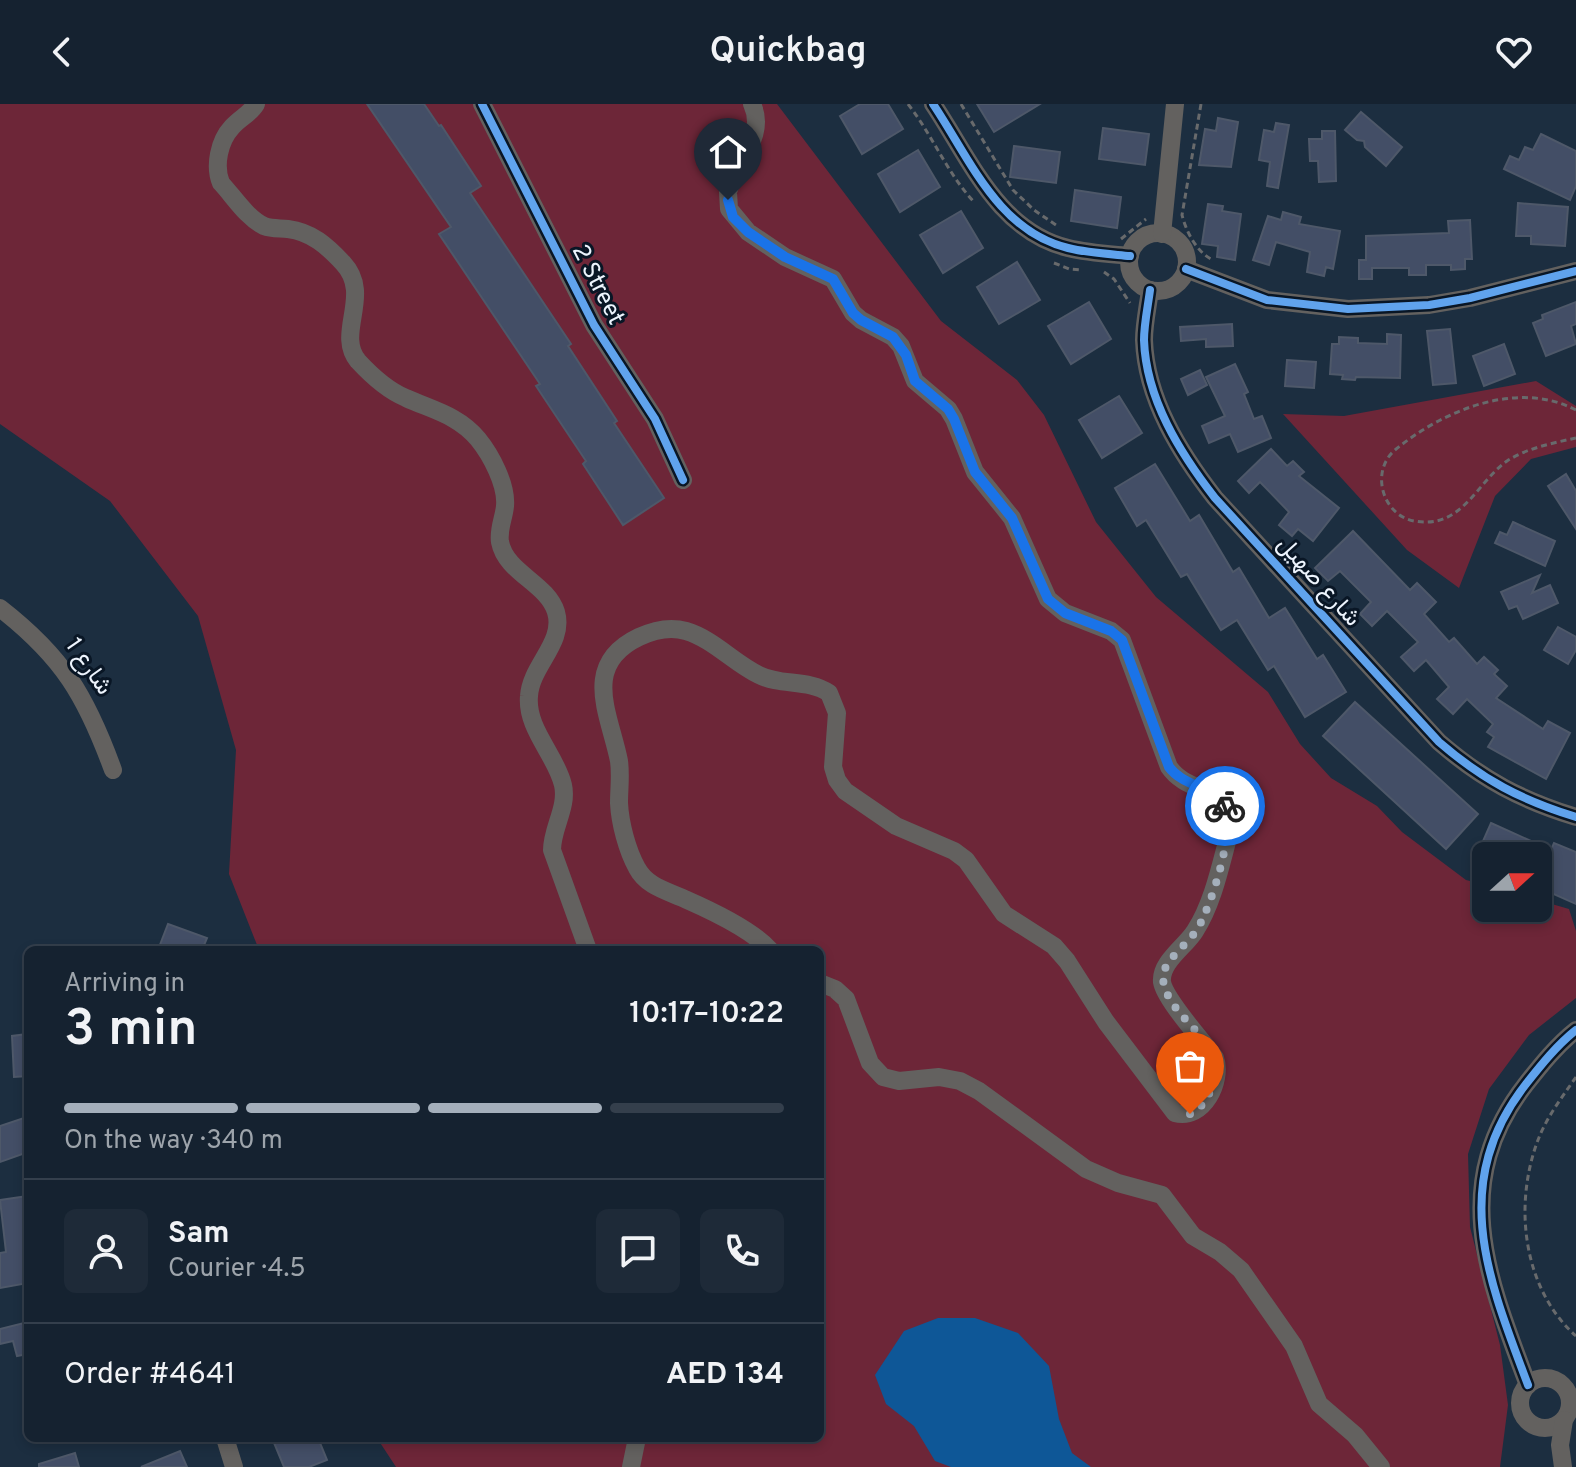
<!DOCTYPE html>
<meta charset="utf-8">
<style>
body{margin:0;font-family:Overpass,Vazirmatn,sans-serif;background:#1e2a38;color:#f1f3f6;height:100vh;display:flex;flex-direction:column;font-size:30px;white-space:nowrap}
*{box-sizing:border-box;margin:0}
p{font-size:26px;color:#9da4ab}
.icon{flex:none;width:44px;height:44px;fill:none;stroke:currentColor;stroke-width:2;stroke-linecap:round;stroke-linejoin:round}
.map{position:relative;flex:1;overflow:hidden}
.drawer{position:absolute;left:24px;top:842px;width:800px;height:496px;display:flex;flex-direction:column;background:#152230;border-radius:12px;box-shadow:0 4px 12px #0003,0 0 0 2px #343f4c}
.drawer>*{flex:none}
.needle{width:52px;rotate:69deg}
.buttons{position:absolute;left:1472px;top:738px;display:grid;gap:16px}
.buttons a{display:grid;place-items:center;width:80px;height:80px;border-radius:12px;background:#152230;box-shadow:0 4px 12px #0003,0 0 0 2px #343f4c;font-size:40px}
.pin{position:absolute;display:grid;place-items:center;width:68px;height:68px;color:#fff;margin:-82px -34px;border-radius:50% 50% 50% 0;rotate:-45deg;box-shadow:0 0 8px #0007}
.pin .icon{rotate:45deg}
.courier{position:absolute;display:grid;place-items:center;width:80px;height:80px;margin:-40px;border:6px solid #1a73e8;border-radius:50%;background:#fff;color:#222;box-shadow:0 2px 10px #0007}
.head em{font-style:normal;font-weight:600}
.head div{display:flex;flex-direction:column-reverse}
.head{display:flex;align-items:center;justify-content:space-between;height:136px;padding:0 40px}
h1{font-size:52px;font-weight:600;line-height:60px}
.bar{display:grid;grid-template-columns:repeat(4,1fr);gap:12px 8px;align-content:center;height:96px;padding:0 40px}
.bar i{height:10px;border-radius:6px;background:#343f4c}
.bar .active{background:#a4afbb}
.bar p{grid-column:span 4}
.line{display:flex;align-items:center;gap:20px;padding:0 40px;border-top:2px solid #343f4c}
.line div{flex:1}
.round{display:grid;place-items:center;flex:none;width:84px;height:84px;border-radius:12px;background:#1e2a38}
header{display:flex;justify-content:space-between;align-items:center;height:104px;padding:0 40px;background:#152230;font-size:36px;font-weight:600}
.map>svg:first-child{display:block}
.green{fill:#6d2638}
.water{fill:#0e5797}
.building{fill:#434e66;stroke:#4e5869;stroke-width:2}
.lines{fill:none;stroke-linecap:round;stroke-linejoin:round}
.path{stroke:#686a6c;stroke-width:3;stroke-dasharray:6 4;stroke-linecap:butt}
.minor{stroke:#63615f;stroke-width:18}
.cycleway-casing{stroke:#091625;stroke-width:13}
.cycleway{stroke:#60a3ed;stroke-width:8}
.done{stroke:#a4afbb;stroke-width:8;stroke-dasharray:0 14.4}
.route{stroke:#1a73e8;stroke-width:10}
.labels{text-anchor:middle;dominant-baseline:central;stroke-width:6;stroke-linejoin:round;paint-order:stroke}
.street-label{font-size:24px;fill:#edf4fd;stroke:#091625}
</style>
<header><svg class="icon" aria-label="back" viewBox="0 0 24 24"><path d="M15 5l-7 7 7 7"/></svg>Quickbag<svg class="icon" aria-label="heart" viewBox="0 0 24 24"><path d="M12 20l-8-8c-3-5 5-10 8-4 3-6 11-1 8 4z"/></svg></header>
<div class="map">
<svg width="1576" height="1363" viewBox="0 0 1576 1363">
<rect width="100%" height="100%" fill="#1c2e40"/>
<!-- green -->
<g class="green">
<path d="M0,0H777L941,217L1017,276L1044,311L1096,418L1156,493L1268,588L1300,640L1331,674L1377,702L1402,728L1466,776L1486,781V804H1538V796L1569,805L1576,827V894L1529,931L1489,985L1468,1050L1470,1123L1500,1241L1508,1301L1500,1363H396L377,1334H820V846H259L229,770L236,646L198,512L110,397L0,320Z"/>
<path d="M1536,277L1576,302V343L1531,355L1495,392L1459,484L1407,446L1283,310L1344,312Z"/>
</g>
<!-- water -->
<path class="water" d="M938,1214H975L1018,1229L1049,1262L1059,1315L1072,1349L1091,1363H951L935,1357L914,1322L886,1300L875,1271L904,1227Z"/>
<!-- building -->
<g class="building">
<path d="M367,0H424L439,22L441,21L481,82L470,89L571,240L568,242L617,317L614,319L664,394L623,421L583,360L586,357L536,282L540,280L439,130L451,123Z"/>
<path d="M860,0H888L903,25L862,50L840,12Z"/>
<path d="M977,0H1040L994,28Z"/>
<path d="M1361,8L1402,43L1386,62L1365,43L1364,37L1357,36L1345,26Z"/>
<path d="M1218,14L1238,18L1231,63L1199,61L1205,25L1216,27Z"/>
<path d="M1276,19L1289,21L1278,84L1267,82L1270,58L1259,56L1264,26L1274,28Z"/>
<path d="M1103,24L1149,30L1145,61L1099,55Z"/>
<path d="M1322,27H1335L1336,77L1319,78L1318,57H1310L1309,35H1322Z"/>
<path d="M1541,30L1576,47V82L1570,96L1504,65L1510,52L1519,56L1525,43L1533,46Z"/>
<path d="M1014,42L1060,48L1056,79L1010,73Z"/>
<path d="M918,46L940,83L900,108L878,70Z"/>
<path d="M1075,86L1121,93L1117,124L1071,117Z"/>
<path d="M1518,99L1568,103L1565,142L1531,140V132H1516Z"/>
<path d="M1208,100L1223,102L1222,107L1241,110L1235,156L1217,153L1218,142L1202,140Z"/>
<path d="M961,107L983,144L943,169L920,131Z"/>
<path d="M1283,108L1301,113L1299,120L1340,127L1333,165L1326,163L1324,172L1307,168L1310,148L1276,138L1269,161L1253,156L1268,112L1281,116Z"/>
<path d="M1470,116L1472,155H1465V165L1451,166V161H1426V171H1409V164H1372V175H1359V156H1366V132L1449,129L1448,117Z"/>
<path d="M1017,158L1040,196L999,220L977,183Z"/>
<path d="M1089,198L1111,235L1071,260L1048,222Z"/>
<path d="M1576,198V220L1571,222L1576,240L1546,252L1533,219L1543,215L1542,211Z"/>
<path d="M1232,220L1233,242L1206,243V235L1181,237L1180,223Z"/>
<path d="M1450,225L1456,279L1433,281L1427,227Z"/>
<path d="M1387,230L1401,231L1400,274L1356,273L1355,276L1342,275L1343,271L1330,270L1332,240H1339V233L1358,234V239L1387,240Z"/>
<path d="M1504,240L1515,270L1484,282L1473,252Z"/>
<path d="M1287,256L1316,258L1314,284L1285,282Z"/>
<path d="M1235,260L1248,288L1244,290L1254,315L1262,312L1271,334L1238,348L1230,330L1209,339L1202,322L1225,312L1206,273Z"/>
<path d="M1200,266L1207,281L1188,291L1181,275Z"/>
<path d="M1119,292L1142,329L1102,354L1079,316Z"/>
<path d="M1271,345L1287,362L1293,357L1304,368L1299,372L1339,404L1313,437L1298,425L1292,432L1279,421L1289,408L1260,378L1249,389L1238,377Z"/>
<path d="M1155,360L1190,417L1199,411L1233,468L1239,464L1269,514L1285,504L1317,555L1323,551L1346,588L1305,613L1274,562L1268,566L1237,516L1221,526L1187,470L1181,473L1146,416L1137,422L1115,384Z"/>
<path d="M1566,370L1576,387V425L1548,382Z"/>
<path d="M1513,418L1555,437L1545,462L1495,439L1500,428L1507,431Z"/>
<path d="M1353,427L1410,486L1417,479L1436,498L1424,510L1449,538L1454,534L1477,560L1484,553L1498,566L1494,570L1507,582L1496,594L1543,625L1548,617L1570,629L1546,675L1488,643L1494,633L1487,628L1493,620L1467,595L1453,610L1437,595L1449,583L1426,556L1414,567L1401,553L1418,538L1387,507L1372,522L1360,510L1371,498L1340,467L1328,477L1315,464Z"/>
<path d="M1540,471L1532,489L1550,481L1558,499L1523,515L1517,502L1509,505L1501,488Z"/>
<path d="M1558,523L1576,533V546L1568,560L1544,546Z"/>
<path d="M1355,598L1478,710L1446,745L1323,632Z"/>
<path d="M1491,719L1551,746L1554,739L1576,748V800L1538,783V776L1548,752H1486V768L1472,762Z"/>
<path d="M168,820L207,834L202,846H158Z"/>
<path d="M28,930V972L14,973L12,932Z"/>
<path d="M24,1014L28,1026V1048L0,1058V1022Z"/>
<path d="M28,1092V1179L0,1184V1149L6,1148L0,1096Z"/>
<path d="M28,1218V1250L17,1252L13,1237L0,1240V1225Z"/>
<path d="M272,1334H318L327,1356L309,1363H284Z"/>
<path d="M180,1347L187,1363H141Z"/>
<path d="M75,1349L79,1363H39V1360Z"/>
</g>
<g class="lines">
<!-- path -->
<g class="path">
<path d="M908,0C933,32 948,71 975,99"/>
<path d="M961,0L1013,86L1034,106L1056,121"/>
<path d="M1201,0L1182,111C1186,127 1196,147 1211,155"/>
<path d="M1121,135L1146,115"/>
<path d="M1054,159L1069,165L1081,166"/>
<path d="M1104,168L1114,175L1130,199"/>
<path d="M1576,306C1517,275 1442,307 1395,346C1370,367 1382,411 1414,417C1462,426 1476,379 1507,357C1527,344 1553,339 1576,334"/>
<path d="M1576,973C1563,992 1549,1010 1540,1031C1513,1096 1521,1183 1576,1232"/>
</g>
<!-- minor -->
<g class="minor">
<path d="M256,0C250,10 240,14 232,23C219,37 214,62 221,79C234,93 247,114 264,122C272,125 280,124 288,125C312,128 327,142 343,159C373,191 335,229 358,257C370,270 389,287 406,294C432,306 458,311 478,335C491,351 507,381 505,402C504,414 498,425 500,438C506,469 547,479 556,508C565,539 531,561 529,592C526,625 556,651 563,681C568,703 552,724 552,746L588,846"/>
<path d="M482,0L594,221L655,315L683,376"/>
<path d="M752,0C767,32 736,58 728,88L729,105L748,128L785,153L833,175L853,209L861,216L893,233L901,242L915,277L948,305L954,315L975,368L1012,414L1048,495L1065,509L1111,527L1122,536L1169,663C1190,694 1237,678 1228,734C1220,764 1212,801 1195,827C1186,842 1160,858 1162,878C1165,896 1203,937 1215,954C1223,977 1203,1017 1175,1009L1106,918L1067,857L1054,842L1004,810L966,756L954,747L896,722L845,687L837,676L833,663L837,609L829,589C808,575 781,582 759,571C734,559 713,535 686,527C669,522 654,526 639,533C580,561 610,611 619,657C621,671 619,685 619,699C620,719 627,746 637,764C647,783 668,787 687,796C712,807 752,826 770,846"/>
<path d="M933,0C970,55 998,127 1068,144C1088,149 1109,150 1130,152"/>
<circle cx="1158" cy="158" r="29"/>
<path d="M1162,130L1175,0"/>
<path d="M1186,165L1267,196L1348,205L1429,201L1470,194L1576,167"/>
<path d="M1150,186C1148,202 1144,220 1144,236C1146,295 1180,349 1215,394L1439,638C1483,676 1521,696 1576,713"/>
<path d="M0,504C63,553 86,592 113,666"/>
<path d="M820,879L835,885L846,895L870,959L883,973L899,977L939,973L960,977L979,987L1086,1065L1118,1079L1162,1091L1193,1132L1220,1148L1241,1166L1294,1242L1319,1300L1355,1331L1381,1363"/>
<circle cx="1545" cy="1299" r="25"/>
<path d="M1528,1281C1488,1175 1448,1080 1526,980C1541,961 1557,941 1576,926"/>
<path d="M225,1334L234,1363"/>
<path d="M631,1363L637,1334"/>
<path d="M1563,1363L1560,1341L1564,1316"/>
</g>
<!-- cycleway casing -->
<g class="cycleway-casing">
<g id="cycleway">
<path d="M482,0L594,221L655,315L683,376"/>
<path d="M933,0C970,55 998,127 1068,144C1088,149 1109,150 1130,152"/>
<path d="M1186,165L1267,196L1348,205L1429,201L1470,194L1576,167"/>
<path d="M1150,186C1148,202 1144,220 1144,236C1146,295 1180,349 1215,394L1439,638C1483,676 1521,696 1576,713"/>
<path d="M1528,1281C1488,1175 1448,1080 1526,980C1541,961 1557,941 1576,926"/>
</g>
</g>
<!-- cycleway -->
<use href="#cycleway" class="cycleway"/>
</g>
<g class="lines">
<!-- done -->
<path class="done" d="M1190,1010C1200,1006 1204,998 1210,988C1239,939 1160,915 1163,869C1170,851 1188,840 1198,824C1212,799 1235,728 1225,702"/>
<!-- route -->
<path class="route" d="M728,96L733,113L748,128L785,153L833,175L853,209L861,216L893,233L906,251L915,277L948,305L954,315L975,368L1012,414L1048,495L1065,509L1111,527L1122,536L1169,663C1183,682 1211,682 1225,702"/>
</g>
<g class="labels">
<!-- street labels -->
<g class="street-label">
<text transform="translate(597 181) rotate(63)">2 Street</text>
<text transform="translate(1318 478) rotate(48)">شارع صهيل</text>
<text transform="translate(88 563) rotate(55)">شارع 1</text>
</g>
</g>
</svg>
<div class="buttons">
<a><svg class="needle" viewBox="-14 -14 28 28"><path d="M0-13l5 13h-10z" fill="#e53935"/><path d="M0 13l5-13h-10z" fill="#9da4ab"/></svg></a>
</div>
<div class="pin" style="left:1190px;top:1010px;background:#ea580c"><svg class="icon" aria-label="bag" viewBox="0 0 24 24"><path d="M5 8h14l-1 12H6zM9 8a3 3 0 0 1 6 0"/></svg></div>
<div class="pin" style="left:728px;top:96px;background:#1f2937"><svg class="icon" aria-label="home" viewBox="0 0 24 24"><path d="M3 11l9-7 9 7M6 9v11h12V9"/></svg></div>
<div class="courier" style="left:1225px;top:702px"><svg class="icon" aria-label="bike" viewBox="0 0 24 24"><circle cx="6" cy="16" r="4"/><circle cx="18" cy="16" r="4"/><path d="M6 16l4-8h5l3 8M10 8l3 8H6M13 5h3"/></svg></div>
<section class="drawer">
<div class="head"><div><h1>3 min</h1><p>Arriving in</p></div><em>10:17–10:22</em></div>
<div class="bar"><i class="active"></i><i class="active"></i><i class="active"></i><i></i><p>On the way · 340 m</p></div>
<div class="line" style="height:144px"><a class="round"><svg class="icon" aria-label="person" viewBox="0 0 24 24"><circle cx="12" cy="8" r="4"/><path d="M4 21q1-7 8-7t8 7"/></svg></a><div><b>Sam</b><p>Courier · 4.5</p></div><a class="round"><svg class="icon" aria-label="chat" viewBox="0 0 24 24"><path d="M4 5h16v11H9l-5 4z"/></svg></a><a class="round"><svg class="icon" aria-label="phone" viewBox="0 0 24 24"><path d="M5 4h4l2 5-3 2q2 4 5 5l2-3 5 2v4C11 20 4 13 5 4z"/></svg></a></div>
<div class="line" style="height:104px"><div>Order #4641</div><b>AED 134</b></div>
</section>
</div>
